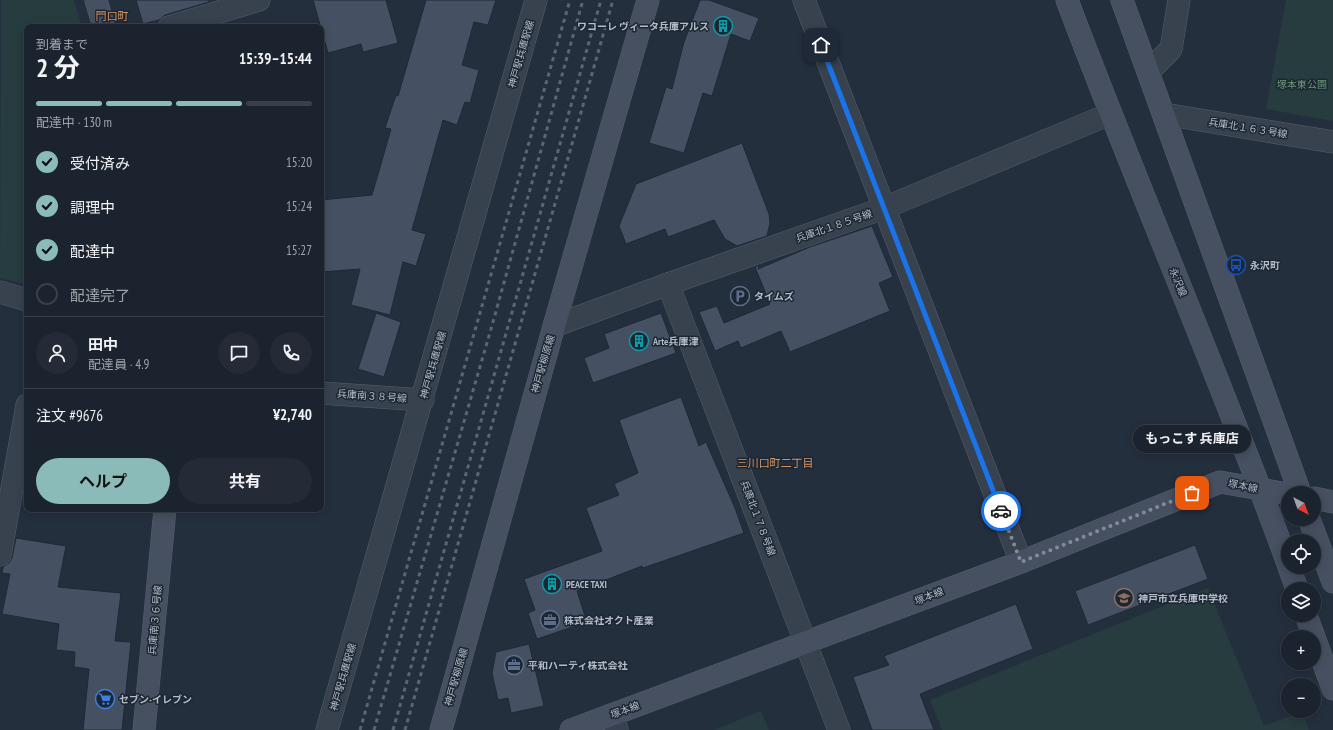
<!DOCTYPE html>
<html lang="ja">
<meta charset="utf-8">
<style>
body{margin:0;font-family:"PT Sans Narrow","Noto Sans JP",sans-serif;background:#242b36;color:#f1f3f6;height:100vh;display:flex;flex-direction:column;font-size:15px;white-space:nowrap}
*{box-sizing:border-box;margin:0}
p{font-size:13px;color:#a0a4aa}
.icon{flex:none;width:22px;height:22px;fill:none;stroke:currentColor;stroke-width:2;stroke-linecap:round;stroke-linejoin:round}
.map{position:relative;flex:1;overflow:hidden}
.details{position:absolute;left:24px;top:24px;width:300px;height:488px;display:flex;flex-direction:column;background:#1b232e;border-radius:8px;box-shadow:0 2px 10px #0003,0 0 0 1px #39404a}
.details>*{flex:none}
.needle{width:26px;rotate:139deg}
.buttons{position:absolute;left:1281px;top:486px;display:grid;gap:8px}
.buttons a{display:grid;place-items:center;width:40px;height:40px;border-radius:50%;background:#1b232e;box-shadow:0 2px 10px #0003,0 0 0 1px #39404a;font-size:20px}
.pin{position:absolute;display:grid;place-items:center;width:34px;height:34px;color:#fff;margin:-17px;border-radius:8px;box-shadow:0 2px 6px #0006}
.courier{position:absolute;display:grid;place-items:center;width:40px;height:40px;margin:-20px;border:3px solid #1a73e8;border-radius:50%;background:#fff;color:#222;box-shadow:0 1px 5px #0007}
.bubble{position:absolute;height:28px;border-radius:14px;background:#1b232e;box-shadow:0 2px 10px #0003,0 0 0 1px #39404a;font-size:13px;font-weight:700;line-height:28px;text-align:center}
.summary em{font-style:normal;font-weight:700}
.summary div{display:flex;flex-direction:column-reverse}
.summary{display:flex;align-items:center;justify-content:space-between;height:68px;padding:0 12px}
h1{font-size:26px;font-weight:700;line-height:30px}
.bar{display:grid;grid-template-columns:repeat(4,1fr);gap:6px 4px;align-content:center;height:48px;padding:0 12px}
.bar i{height:5px;border-radius:3px;background:#39404a}
.bar .selected{background:#8bbbb9}
.bar p{grid-column:span 4}
.line{display:flex;align-items:center;gap:10px;padding:0 12px;border-top:1px solid #39404a}
.line div{flex:1}
.round{display:grid;place-items:center;flex:none;width:42px;height:42px;border-radius:21px;background:#242b36}
ol{padding:0 12px;list-style:none}
li{display:flex;align-items:center;gap:12px;height:44px}
li p{margin-inline-start:auto}
li .icon{padding:4px;border-radius:50%;background:#8bbbb9;color:#111;stroke-width:4}
li:last-child{color:#a0a4aa}
li i{width:22px;height:22px;border:2px solid #39404a;border-radius:50%}
.action{display:flex;gap:8px;margin-top:auto;padding:8px 12px}
.action a{flex:1;height:46px;border-radius:24px;background:#8bbbb9;color:#111;font-size:16px;font-weight:700;line-height:46px;text-align:center}
.action a+a{background:#242b36;color:#f1f3f6}
.map>svg:first-child{display:block}
.green{fill:#263c3f}
.building{fill:#455162;stroke:#1f2835}
.lines{fill:none;stroke-linecap:round;stroke-linejoin:round}
.street-casing{stroke:#565f6c;stroke-width:23}
.secondary-casing{stroke:#565f6c;stroke-width:23}
.street{stroke:#38414e;stroke-width:22}
.secondary{stroke:#465061;stroke-width:22}
.rail{stroke:#5a6575;stroke-width:3;stroke-dasharray:4 4;stroke-linecap:butt}
.done{stroke:#828b98;stroke-width:4;stroke-dasharray:0 7.2}
.route{stroke:#1a73e8;stroke-width:5}
.labels{text-anchor:middle;dominant-baseline:central;stroke-width:3;stroke-linejoin:round;paint-order:stroke}
.poi-label{font-size:10px;font-weight:bold;fill:#b4bcc9;stroke:#1d2633;text-anchor:start}
.street-label{font-size:10px;fill:#b4bcc9;stroke:#1d2633}
.park-label{font-size:10px;fill:#6b9a76;stroke:#1d2633}
.neighbourhood-label{font-size:11px;fill:#d59563;stroke:#1d2633}
</style>
<div class="map">
<svg width="1333" height="730" viewBox="0 0 1333 730">
<rect width="100%" height="100%" fill="#242f3e"/>
<!-- green -->
<g class="green">
<path d="M1,0H74L82,27H27V285L0,278Z"/>
<path d="M1286,0H1333V121L1266,109Z"/>
<path d="M1208,588L1264,726L1302,711L1309,730H942L930,700Z"/>
<path d="M761,711L769,730H714Z"/>
</g>
<!-- building -->
<g class="building">
<path d="M136,0H208L209,2L165,15L159,20L143,24Z"/>
<path d="M313,0H386L398,43L363,52L361,44L328,53Z"/>
<path d="M426,0H496L488,25L474,22L462,65L479,70L470,103L465,102L457,125L443,120L412,230L426,234L416,266L403,262L390,315L351,305L360,269L321,272V200L372,195L391,129L385,128L396,95L398,96Z"/>
<path d="M700,0H709L759,18L750,41L731,34L712,96L703,93L684,153L649,143L666,87L672,89L684,42Z"/>
<path d="M742,143L769,214L770,223L767,236L737,246L725,239L714,220L668,237L665,229L626,244L619,226L636,184Z"/>
<path d="M872,226L893,277L879,283L890,311L790,352L781,331L741,348L738,341L715,351L699,312L717,306L724,323L770,304L755,267L759,265L758,269L810,247Z"/>
<path d="M376,313L401,322L384,377L358,369Z"/>
<path d="M661,313L676,353L593,383L584,358L609,348L604,334Z"/>
<path d="M681,397L699,446L706,442L735,508L744,533L643,568L642,566L577,591L587,622L537,639L528,613L535,610L524,579L602,551L586,508L619,495L614,484L638,473L619,420Z"/>
<path d="M16,538L66,546L58,587L121,593L115,641L131,642L122,730H83L89,669L74,667L75,652L56,650L59,624L2,614L10,574L2,573L3,567L9,563L12,558Z"/>
<path d="M1195,545L1208,579L1088,625L1075,591Z"/>
<path d="M1016,604L1033,649L920,694L934,730H872L853,677L889,665L884,656Z"/>
<path d="M529,644L544,706L511,713L508,698L498,700L492,673L496,652Z"/>
</g>
<g class="lines">
<!-- street casing -->
<g class="street-casing">
<g id="street">
<path d="M804,0L1021,562"/>
<path d="M169,27L259,0"/>
<path d="M1149,71L1171,49L1179,0"/>
<path d="M1164,114L1333,142"/>
<path d="M668,284L839,730"/>
<path d="M0,292L27,300"/>
<path d="M554,326L668,284L884,208L1110,114"/>
<path d="M321,393L423,400"/>
<path d="M0,555L27,405"/>
<path d="M611,715L617,730"/>
<path d="M327,730L536,0"/>
</g>
</g>
<!-- secondary casing -->
<g class="secondary-casing">
<g id="secondary">
<path d="M96,0L104,27"/>
<path d="M1067,0C1138,189 1219,374 1288,564"/>
<path d="M1122,0L1300,493"/>
<path d="M1314,498L1333,502"/>
<path d="M1309,519L1333,582"/>
<path d="M1289,567L1297,589"/>
<path d="M1306,615L1333,689"/>
<path d="M144,730L165,509"/>
<path d="M441,730L554,326L648,0"/>
<path d="M571,730L1021,562L1220,482L1288,494"/>
</g>
</g>
<!-- street -->
<use href="#street" class="street"/>
<!-- secondary -->
<use href="#secondary" class="secondary"/>
<!-- rail -->
<g class="rail">
<path d="M360,730L570,0"/>
<path d="M374,730L491,329L583,0"/>
<path d="M393,730L601,0"/>
<path d="M405,730L613,0"/>
</g>
</g>
<g class="lines">
<!-- done -->
<path class="done" d="M1001,511L1021,562L1192,493"/>
<!-- route -->
<path class="route" d="M821,45L1001,511"/>
</g>
<!-- icons -->
<defs>
<g id="building-ring" transform="scale(1)"><circle r="9.5" fill="#1d2633" stroke="#0f9aa8" stroke-width="1.5"/><path d="M-4-6H4V6H1V3H-1V6H-4ZM-2.5-4.3h1.7v1.8h-1.7ZM.8-4.3h1.7v1.8H.8ZM-2.5-1h1.7V.8h-1.7ZM.8-1h1.7V.8H.8Z" fill="#0f9aa8"/></g>
<g id="bus-ring" transform="scale(1)"><circle r="9.5" fill="#1d2633" stroke="#1a4fb4" stroke-width="1.5"/><path d="M-5-6H5V4H4V6H2V4H-2V6H-4V4H-5ZM-3.5-4V0h7V-4ZM-3.5 1.2v1.5H-2V1.2ZM2 1.2v1.5H3.5V1.2Z" fill="#1a4fb4"/></g>
<g id="parking-ring" transform="scale(1)"><circle r="9.5" fill="#1d2633" stroke="#5c6f8a" stroke-width="1.5"/><path d="M-3.5-5.5H1a3.5 3.5 0 0 1 0 7H-1V5.5H-3.5ZM-1-3.4V-.6H.8a1.4 1.4 0 0 0 0-2.8Z" fill="#5c6f8a"/></g>
<g id="school-ring" transform="scale(1)"><circle r="9.5" fill="#1d2633" stroke="#8d6e63" stroke-width="1.5"/><path d="M0-5L7-2L0 1L-7-2ZM-4 1L0 2.5L4 1V4Q0 6-4 4Z" fill="#8d6e63"/></g>
<g id="office-ring" transform="scale(1)"><circle r="9.5" fill="#1d2633" stroke="#5c6f8a" stroke-width="1.5"/><path d="M-6-3h4V-5.5h4V-3h4V5H-6ZM-1-4.5V-3h2v-1.5ZM-6 0V1H6V0Z" fill="#5c6f8a"/></g>
<g id="supermarket-ring" transform="scale(1)"><circle r="9.5" fill="#1d2633" stroke="#3f7fe0" stroke-width="1.5"/><path d="M-6-5.5h2.5l.6 2H6L4.5 2H-2.5L-4.4-4H-6ZM-1.5 3.2a1.3 1.3 0 1 0 .1 0ZM3 3.2a1.3 1.3 0 1 0 .1 0Z" fill="#3f7fe0"/></g>
</defs>
<g fill-rule="evenodd">
<use href="#building-ring" x="723" y="26"/>
<use href="#bus-ring" x="1236" y="265"/>
<use href="#parking-ring" x="740" y="296"/>
<use href="#building-ring" x="639" y="341"/>
<use href="#building-ring" x="552" y="584"/>
<use href="#school-ring" x="1124" y="598"/>
<use href="#office-ring" x="550" y="620"/>
<use href="#office-ring" x="514" y="665"/>
<use href="#supermarket-ring" x="105" y="699"/>
</g>
<g class="labels">
<!-- poi labels -->
<g class="poi-label">
<text x="709" y="26" text-anchor="end">ワコーレ ヴィータ兵庫アルス</text>
<text x="1250" y="265">永沢町</text>
<text x="754" y="296">タイムズ</text>
<text x="653" y="341">Arte兵庫津</text>
<text x="566" y="584">PEACE TAXI</text>
<text x="1138" y="598">神戸市立兵庫中学校</text>
<text x="564" y="620">株式会社オクト産業</text>
<text x="528" y="665">平和ハーティ株式会社</text>
<text x="119" y="699">セブン-イレブン</text>
</g>
<!-- street labels -->
<g class="street-label">
<text transform="translate(521 54) rotate(-74)">神戸駅兵庫駅線</text>
<text transform="translate(1248 128) rotate(9)">兵庫北１６３号線</text>
<text transform="translate(834 226) rotate(-19)">兵庫北１８５号線</text>
<text transform="translate(1178 282) rotate(68)">永沢線</text>
<text transform="translate(543 364) rotate(-74)">神戸駅柳原線</text>
<text transform="translate(433 365) rotate(-74)">神戸駅兵庫駅線</text>
<text transform="translate(372 396) rotate(4)">兵庫南３８号線</text>
<text transform="translate(1243 486) rotate(11)">塚本線</text>
<text transform="translate(758 518) rotate(69)">兵庫北１７８号線</text>
<text transform="translate(929 596) rotate(-21)">塚本線</text>
<text transform="translate(155 620) rotate(-85)">兵庫南３６号線</text>
<text transform="translate(343 677) rotate(-74)">神戸駅兵庫駅線</text>
<text transform="translate(456 677) rotate(-74)">神戸駅柳原線</text>
<text transform="translate(625 710) rotate(-20)">塚本線</text>
</g>
<!-- park labels -->
<g class="park-label">
<text x="1302" y="84">塚本東公園</text>
</g>
<!-- neighbourhood labels -->
<g class="neighbourhood-label">
<text x="112" y="16">門口町</text>
<text x="775" y="463">三川口町二丁目</text>
</g>
</g>
</svg>
<div class="buttons">
<a><svg class="needle" viewBox="-14 -14 28 28"><path d="M0-13l5 13h-10z" fill="#e53935"/><path d="M0 13l5-13h-10z" fill="#a0a4aa"/></svg></a>
<a><svg class="icon" aria-label="locate" viewBox="0 0 24 24"><circle cx="12" cy="12" r="6"/><path d="M12 2v4M12 18v4M2 12h4M18 12h4"/></svg></a>
<a><svg class="icon" aria-label="layers" viewBox="0 0 24 24"><path d="M12 4l9 5-9 5-9-5zM3 14l9 5 9-5"/></svg></a>
<a>+</a>
<a>−</a>
</div>
<div class="pin" style="left:1192px;top:493px;background:#ea580c"><svg class="icon" aria-label="bag" viewBox="0 0 24 24"><path d="M5 8h14l-1 12H6zM9 8a3 3 0 0 1 6 0"/></svg></div>
<div class="pin" style="left:821px;top:45px;background:#1f2937"><svg class="icon" aria-label="home" viewBox="0 0 24 24"><path d="M3 11l9-7 9 7M6 9v11h12V9"/></svg></div>
<div class="courier" style="left:1001px;top:511px"><svg class="icon" aria-label="car" viewBox="0 0 24 24"><path d="M5 17H2v-5l4-1 3-4h7l3 4 3 1v5h-3M9 17h6M6 11h13"/><circle cx="7" cy="17" r="2"/><circle cx="17" cy="17" r="2"/></svg></div>
<div class="bubble" style="left:1133px;top:425px;width:118px">もっこす 兵庫店</div>
<section class="details">
<div class="summary"><div><h1>2 分</h1><p>到着まで</p></div><em>15:39–15:44</em></div>
<div class="bar"><i class="selected"></i><i class="selected"></i><i class="selected"></i><i></i><p>配達中 · 130 m</p></div>
<ol>
<li><svg class="icon" aria-label="check" viewBox="0 0 24 24"><path d="M5 12l5 5 9-10"/></svg>受付済み<p>15:20</p></li>
<li><svg class="icon" aria-label="check" viewBox="0 0 24 24"><path d="M5 12l5 5 9-10"/></svg>調理中<p>15:24</p></li>
<li><svg class="icon" aria-label="check" viewBox="0 0 24 24"><path d="M5 12l5 5 9-10"/></svg>配達中<p>15:27</p></li>
<li><i></i>配達完了</li>
</ol>
<div class="line" style="height:72px"><a class="round"><svg class="icon" aria-label="person" viewBox="0 0 24 24"><circle cx="12" cy="8" r="4"/><path d="M4 21q1-7 8-7t8 7"/></svg></a><div><b>田中</b><p>配達員 · 4.9</p></div><a class="round"><svg class="icon" aria-label="chat" viewBox="0 0 24 24"><path d="M4 5h16v11H9l-5 4z"/></svg></a><a class="round"><svg class="icon" aria-label="phone" viewBox="0 0 24 24"><path d="M5 4h4l2 5-3 2q2 4 5 5l2-3 5 2v4C11 20 4 13 5 4z"/></svg></a></div>
<div class="line" style="height:52px"><div>注文 #9676</div><b>¥2,740</b></div>
<div class="action"><a>ヘルプ</a><a>共有</a></div>
</section>
</div>
